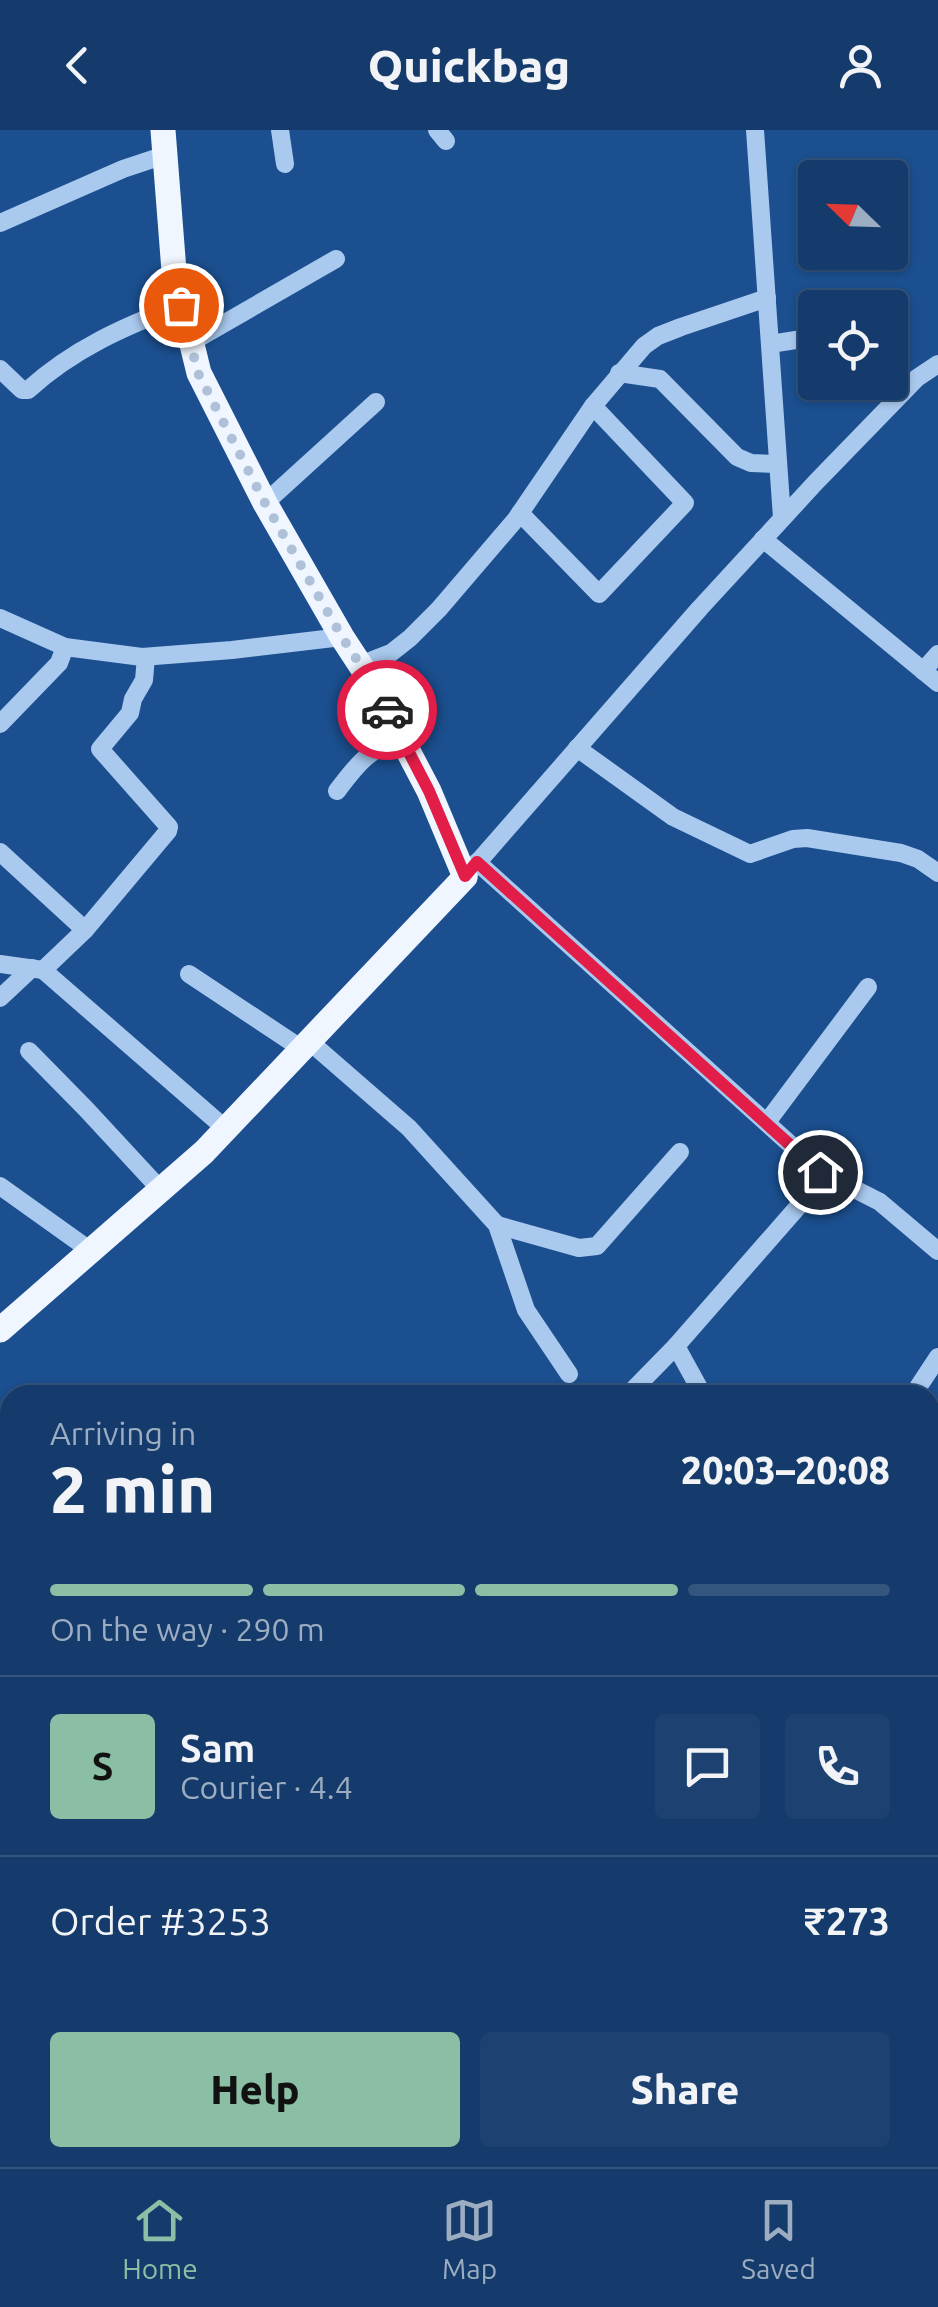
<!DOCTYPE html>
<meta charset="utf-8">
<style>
body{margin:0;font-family:Ubuntu,sans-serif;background:#1d4271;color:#f1f3f6;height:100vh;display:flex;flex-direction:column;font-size:38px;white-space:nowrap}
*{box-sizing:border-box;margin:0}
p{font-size:32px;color:#9dadc1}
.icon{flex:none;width:55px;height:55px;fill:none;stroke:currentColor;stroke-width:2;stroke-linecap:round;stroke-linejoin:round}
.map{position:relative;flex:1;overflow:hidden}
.panel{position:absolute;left:0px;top:1255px;width:940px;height:782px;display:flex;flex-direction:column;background:#143b6b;border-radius:30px 30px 0 0;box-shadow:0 2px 8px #0004,0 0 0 2px #33557e}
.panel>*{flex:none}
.needle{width:65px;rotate:293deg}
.fabs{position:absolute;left:798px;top:30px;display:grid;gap:20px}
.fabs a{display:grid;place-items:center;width:110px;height:110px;border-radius:10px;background:#143b6b;box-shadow:0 2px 8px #0004,0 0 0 2px #33557e;font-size:50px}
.pin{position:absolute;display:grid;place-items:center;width:85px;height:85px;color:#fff;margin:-42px;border:5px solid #fff;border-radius:50%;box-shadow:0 2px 10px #0007}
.courier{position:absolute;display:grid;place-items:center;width:100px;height:100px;margin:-50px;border:8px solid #e11d48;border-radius:50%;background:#fff;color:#222;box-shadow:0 2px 12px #0007}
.head em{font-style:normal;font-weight:800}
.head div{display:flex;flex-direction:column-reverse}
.head{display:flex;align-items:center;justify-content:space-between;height:170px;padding:0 50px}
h1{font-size:65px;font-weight:800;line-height:75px}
.bar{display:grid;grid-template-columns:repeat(4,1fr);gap:15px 10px;align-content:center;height:120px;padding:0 50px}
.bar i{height:12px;border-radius:8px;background:#33557e}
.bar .selected{background:#8abfa5}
.bar p{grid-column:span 4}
.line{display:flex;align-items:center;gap:25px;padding:0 50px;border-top:2px solid #33557e}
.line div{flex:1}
.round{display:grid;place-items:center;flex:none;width:105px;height:105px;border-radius:10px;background:#1d4271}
.action{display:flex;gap:20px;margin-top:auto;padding:20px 50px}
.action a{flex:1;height:115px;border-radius:10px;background:#8abfa5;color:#111;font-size:40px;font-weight:800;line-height:115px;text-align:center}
.action a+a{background:#1d4271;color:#f1f3f6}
header{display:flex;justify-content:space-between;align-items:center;height:130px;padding:0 50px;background:#143b6b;font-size:45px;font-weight:800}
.tabs{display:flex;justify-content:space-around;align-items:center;height:140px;border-top:2px solid #33557e;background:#143b6b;font-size:28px;color:#9dadc1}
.tabs a{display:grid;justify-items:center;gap:5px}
.tabs .selected{color:#8abfa5}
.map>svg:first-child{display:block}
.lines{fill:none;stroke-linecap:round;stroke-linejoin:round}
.minor{stroke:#a9c9ee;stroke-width:18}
.major{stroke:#f0f6ff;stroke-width:25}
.done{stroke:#afc1d8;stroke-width:10;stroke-dasharray:0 18}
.route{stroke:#e11d48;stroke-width:12}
</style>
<header><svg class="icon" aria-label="back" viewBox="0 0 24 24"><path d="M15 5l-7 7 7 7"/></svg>Quickbag<svg class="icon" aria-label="person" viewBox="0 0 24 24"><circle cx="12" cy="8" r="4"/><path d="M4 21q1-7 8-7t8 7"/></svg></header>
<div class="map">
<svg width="938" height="2037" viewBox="0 0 938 2037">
<rect width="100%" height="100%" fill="#1b4f8f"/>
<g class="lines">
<!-- minor -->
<g class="minor">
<path d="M280,0L285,34"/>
<path d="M437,0L446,11"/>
<path d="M755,0L782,388"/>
<path d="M0,93L123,39L165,25"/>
<path d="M190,213L336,129"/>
<path d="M770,214L815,207"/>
<path d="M0,239L22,260H28C73,219 125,196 181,175"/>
<path d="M619,243L660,249L737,327L751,333L778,334"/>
<path d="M265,373L376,272"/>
<path d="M520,383L599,464L685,373L593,276"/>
<path d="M763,409L938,553"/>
<path d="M0,488L65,517L142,527L232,520L342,507"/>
<path d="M146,527L144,550L133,569L130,583L100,619L169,697L168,701L85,800L43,840L227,1000"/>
<path d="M360,535L391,523L410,508L439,479L516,389L593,276L644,216L658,206L681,197L767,168"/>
<path d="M923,541L938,524"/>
<path d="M0,594L59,533L65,517"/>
<path d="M577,618L673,687L750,724L793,709L807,708L901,723L918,729L938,743"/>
<path d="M337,661C358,633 368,621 401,606"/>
<path d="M0,722L85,800"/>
<path d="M477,732L821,1042L803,1071L676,1216L628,1265"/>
<path d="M471,740L700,478L816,352L917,248L938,234"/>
<path d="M0,834L43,840"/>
<path d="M189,844L302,919"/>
<path d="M0,868L32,838"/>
<path d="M309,911L409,998L497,1095L526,1180L569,1244"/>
<path d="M29,921L86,979L161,1060"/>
<path d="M767,992L868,857"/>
<path d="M821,1042L880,1072L938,1121"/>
<path d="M0,1056L91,1121"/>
<path d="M497,1095L579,1118L597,1116L680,1022"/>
<path d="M676,1216L703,1265"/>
<path d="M828,1265L830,1262"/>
<path d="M913,1265L938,1227"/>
<path d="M0,1320L10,1324"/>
<path d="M930,1484L938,1480"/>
<path d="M0,1509L10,1517"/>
<path d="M930,1542L938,1554"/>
<path d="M930,1593L938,1599"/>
<path d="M0,1978L10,1985"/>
<path d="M52,2028L56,2037"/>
<path d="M227,2028L232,2037"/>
<path d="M380,2028L384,2037"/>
<path d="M161,2037L183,2028"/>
</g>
<!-- major -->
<path class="major" d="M0,1200L204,1022L465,747L429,661L374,556L342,507L265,373L199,243L174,141L163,0"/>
</g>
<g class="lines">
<!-- done -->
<path class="done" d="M181,175L198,243L265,373L342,507L374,556L387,580"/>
<!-- route -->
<path class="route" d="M387,580L429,661L465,746L477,732L820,1042"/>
</g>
</svg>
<div class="fabs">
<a><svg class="needle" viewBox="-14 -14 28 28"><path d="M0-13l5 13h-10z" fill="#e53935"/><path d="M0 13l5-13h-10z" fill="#9dadc1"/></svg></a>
<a><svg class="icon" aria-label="locate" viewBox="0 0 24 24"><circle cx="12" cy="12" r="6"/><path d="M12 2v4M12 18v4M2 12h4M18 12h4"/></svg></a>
</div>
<div class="pin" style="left:181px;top:175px;background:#ea580c"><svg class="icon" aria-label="bag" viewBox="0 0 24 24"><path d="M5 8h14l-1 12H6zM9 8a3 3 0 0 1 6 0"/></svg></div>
<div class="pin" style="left:820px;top:1042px;background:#1f2937"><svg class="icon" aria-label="home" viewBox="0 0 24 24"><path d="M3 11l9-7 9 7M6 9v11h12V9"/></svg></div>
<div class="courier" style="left:387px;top:580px"><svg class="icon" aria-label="car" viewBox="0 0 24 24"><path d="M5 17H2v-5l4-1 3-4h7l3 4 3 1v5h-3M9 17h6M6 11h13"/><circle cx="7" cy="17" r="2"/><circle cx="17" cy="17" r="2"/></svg></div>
<section class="panel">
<div class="head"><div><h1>2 min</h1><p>Arriving in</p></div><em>20:03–20:08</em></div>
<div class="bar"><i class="selected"></i><i class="selected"></i><i class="selected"></i><i></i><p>On the way · 290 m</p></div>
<div class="line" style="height:180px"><b class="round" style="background:#8abfa5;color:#111">S</b><div><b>Sam</b><p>Courier · 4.4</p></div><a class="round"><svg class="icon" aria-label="chat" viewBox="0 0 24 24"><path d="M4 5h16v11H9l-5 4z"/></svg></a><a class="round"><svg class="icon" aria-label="phone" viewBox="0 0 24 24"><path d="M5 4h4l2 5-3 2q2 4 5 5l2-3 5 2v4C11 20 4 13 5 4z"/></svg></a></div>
<div class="line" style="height:130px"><div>Order #3253</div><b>₹273</b></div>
<div class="action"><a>Help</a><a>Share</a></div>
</section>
</div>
<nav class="tabs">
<a class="selected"><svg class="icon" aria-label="home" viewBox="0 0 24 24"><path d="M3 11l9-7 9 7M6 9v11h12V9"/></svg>Home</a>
<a><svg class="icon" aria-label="map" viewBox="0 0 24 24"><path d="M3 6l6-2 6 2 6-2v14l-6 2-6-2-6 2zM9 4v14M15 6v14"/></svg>Map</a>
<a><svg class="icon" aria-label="saved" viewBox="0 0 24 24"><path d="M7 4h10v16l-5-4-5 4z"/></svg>Saved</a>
</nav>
